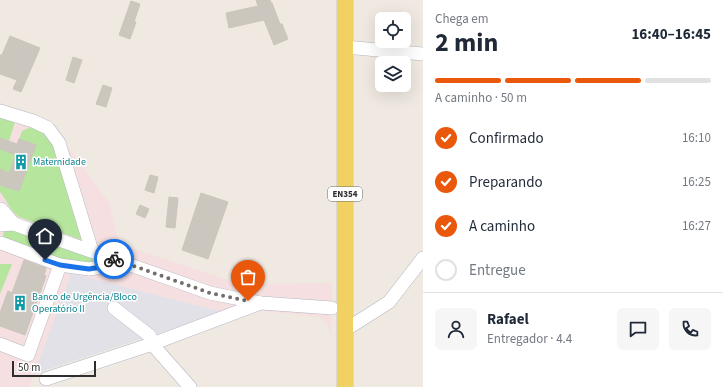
<!DOCTYPE html>
<html lang="pt">
<meta charset="utf-8">
<style>
body{margin:0;font-family:"Source Sans 3",sans-serif;background:#f6f6f7;color:#1f2937;height:100vh;display:flex;flex-direction:column;font-size:15px;white-space:nowrap}
*{box-sizing:border-box;margin:0}
p{font-size:13px;color:#747a83}
.icon{flex:none;width:22px;height:22px;fill:none;stroke:currentColor;stroke-width:2;stroke-linecap:round;stroke-linejoin:round}
.map{position:relative;flex:1;overflow:hidden}
.details{display:flex;flex-direction:column;background:#fff;width:300px}
.details>*{flex:none}
.controls{position:absolute;left:375px;top:12px;display:grid;gap:8px}
.controls a{display:grid;place-items:center;width:36px;height:36px;border-radius:6px;background:#fff;box-shadow:0 4px 16px #0002;font-size:20px}
.scale{position:absolute;left:12px;bottom:10px;width:84px;box-sizing:border-box;padding-left:4px;border:2px solid #2e2e2e;border-top:0;font-size:11px;line-height:14px;white-space:nowrap;color:#2e2e2e;-webkit-text-stroke:3px #fff;paint-order:stroke}
.pin{position:absolute;display:grid;place-items:center;width:34px;height:34px;color:#fff;margin:-41px -17px;border-radius:50% 50% 50% 0;rotate:-45deg;box-shadow:0 0 4px #0007}
.pin .icon{rotate:45deg}
.courier{position:absolute;display:grid;place-items:center;width:40px;height:40px;margin:-20px;border:3px solid #1a73e8;border-radius:50%;background:#fff;color:#222;box-shadow:0 1px 5px #0007}
.head em{font-style:normal;font-weight:700}
.head div{display:flex;flex-direction:column-reverse}
.head{display:flex;align-items:center;justify-content:space-between;height:68px;padding:0 12px}
h1{font-size:26px;font-weight:700;line-height:30px}
.bar{display:grid;grid-template-columns:repeat(4,1fr);gap:6px 4px;align-content:center;height:48px;padding:0 12px}
.bar i{height:5px;border-radius:3px;background:#e0e1e3}
.bar .current{background:#ea580c}
.bar p{grid-column:span 4}
.line{display:flex;align-items:center;gap:10px;padding:0 12px;border-top:1px solid #e0e1e3}
.line div{flex:1}
.round{display:grid;place-items:center;flex:none;width:42px;height:42px;border-radius:6px;background:#f6f6f7}
ol{padding:0 12px;list-style:none}
li{display:flex;align-items:center;gap:12px;height:44px}
li p{margin-inline-start:auto}
li .icon{padding:4px;border-radius:50%;background:#ea580c;color:#fff;stroke-width:4}
li:last-child{color:#747a83}
li i{width:22px;height:22px;border:2px solid #e0e1e3;border-radius:50%}
main{display:flex;flex:1;min-height:0}
.map>svg:first-child{display:block}
.industrial{fill:#e3e1e8}
.medical{fill:#f5dfe0}
.green{fill:#b6e59e}
.building{fill:#cbc7bf;stroke:#cbc5ba}
.lines{fill:none;stroke-linecap:round;stroke-linejoin:round}
.minor-casing{stroke:#b4b7c1;stroke-width:14}
.major-casing{stroke:#c9c9c9;stroke-width:17}
.minor{stroke:#fff;stroke-width:13}
.major{stroke:#f2d163;stroke-width:16}
.done{stroke:#726f6d;stroke-width:4;stroke-dasharray:0 7.2}
.route{stroke:#1a73e8;stroke-width:5}
.labels{text-anchor:middle;dominant-baseline:central;stroke-width:3;stroke-linejoin:round;paint-order:stroke}
.shield{fill:#fff;stroke:#6d6d6d;stroke-width:1}
.shield-label{font-size:9px;font-weight:bold;fill:#2e2e2e}
.culture-label{font-size:10px;fill:#0d838f;stroke:#fff;text-anchor:start}
</style>
<main>
<div class="map">
<svg width="423" height="387" viewBox="0 0 423 387">
<rect width="100%" height="100%" fill="#efe9e1"/>
<!-- industrial -->
<path class="industrial" d="M71,273L223,312L34,374Z"/>
<!-- medical -->
<path class="medical" d="M0,101L4,105L48,119L109,203L119,244L240,284L332,283L331,337L327,324L319,317L245,309L223,312L71,273L29,387H0Z"/>
<!-- green -->
<g class="green">
<path d="M0,118L15,122L9,141L0,138Z"/>
<path d="M31,127L44,131L54,145L84,241L19,217C10,211 7,200 0,192V185L19,191L35,145L19,139L22,131Z"/>
<path d="M0,149L16,155L9,173L0,169Z"/>
<path d="M6,230H12L92,258L93,261L92,263L67,262L5,239L3,235L4,232Z"/>
<path d="M0,264H12L0,294Z"/>
</g>
<!-- building -->
<g class="building">
<path d="M256,0H270L271,3H272L280,24H282L288,39L274,45L264,20L229,28L226,13L258,6Z"/>
<path d="M131,1L140,4L134,22H136L130,39L119,35Z"/>
<path d="M10,36L40,48L21,92L13,89L17,80L0,74V55H2Z"/>
<path d="M73,57L82,60L74,83L66,80Z"/>
<path d="M103,85L112,88L106,107L96,104Z"/>
<path d="M0,138L17,144L19,139L36,145L19,191L0,185V169L9,173L16,155L0,149Z"/>
<path d="M150,175L158,177L154,193L145,190Z"/>
<path d="M201,193L228,202L208,259L182,250Z"/>
<path d="M169,197L178,198L175,228L166,227Z"/>
<path d="M140,205L149,209L145,218L136,214Z"/>
<path d="M24,260L46,268L44,275L46,276L25,335L0,326V313L8,291L12,293Z"/>
</g>
<g class="lines">
<!-- minor casing -->
<g class="minor-casing">
<g id="minor">
<path d="M345,47L423,54"/>
<path d="M0,111L33,121L48,128L59,143L92,251"/>
<path d="M14,224L210,293L261,303L332,308"/>
<path d="M0,225L14,224L1,209"/>
<path d="M1,243L60,265L89,269L101,267L104,255"/>
<path d="M114,308L150,336L152,344L261,303"/>
<path d="M345,330L389,302L423,258"/>
<path d="M0,344L28,355L60,265"/>
<path d="M46,379L152,344L190,387"/>
</g>
</g>
<!-- major casing -->
<g class="major-casing">
<path id="major" d="M345,387V0"/>
</g>
<!-- minor -->
<use href="#minor" class="minor"/>
<!-- major -->
<use href="#major" class="major"/>
</g>
<g class="lines">
<!-- done -->
<path class="done" d="M114,259L210,293L248,301"/>
<!-- route -->
<path class="route" d="M45,260L60,265L74,267L89,269L101,267L104,255L114,259"/>
</g>
<!-- icons -->
<defs>
<g id="building-bare" transform="scale(1.2)"><path d="M-4-6H4V6H1V3H-1V6H-4ZM-2.5-4.3h1.7v1.8h-1.7ZM.8-4.3h1.7v1.8H.8ZM-2.5-1h1.7V.8h-1.7ZM.8-1h1.7V.8H.8Z" fill="#0f9aa8" stroke="#fff" stroke-width="2.5" paint-order="stroke"/></g>
</defs>
<g fill-rule="evenodd">
<use href="#building-bare" x="21" y="162"/>
<use href="#building-bare" x="20" y="303"/>
</g>
<g class="labels">
<!-- shield labels -->
<rect class="shield" x="328" y="187" width="34" height="14" rx="3"/>
<g class="shield-label">
<text x="345" y="194">EN354</text>
</g>
<!-- culture labels -->
<g class="culture-label">
<text x="33" y="162">Maternidade</text>
<text x="32" y="297">Banco de Urgência/Bloco<tspan x="32" dy="12">Operatório II</tspan></text>
</g>
</g>
</svg>
<div class="controls">
<a><svg class="icon" aria-label="locate" viewBox="0 0 24 24"><circle cx="12" cy="12" r="6"/><path d="M12 2v4M12 18v4M2 12h4M18 12h4"/></svg></a>
<a><svg class="icon" aria-label="layers" viewBox="0 0 24 24"><path d="M12 4l9 5-9 5-9-5zM3 14l9 5 9-5"/></svg></a>
</div>
<div class="scale">50 m</div>
<div class="pin" style="left:248px;top:301px;background:#ea580c"><svg class="icon" aria-label="bag" viewBox="0 0 24 24"><path d="M5 8h14l-1 12H6zM9 8a3 3 0 0 1 6 0"/></svg></div>
<div class="pin" style="left:45px;top:260px;background:#1f2937"><svg class="icon" aria-label="home" viewBox="0 0 24 24"><path d="M3 11l9-7 9 7M6 9v11h12V9"/></svg></div>
<div class="courier" style="left:114px;top:259px"><svg class="icon" aria-label="bike" viewBox="0 0 24 24"><circle cx="6" cy="16" r="4"/><circle cx="18" cy="16" r="4"/><path d="M6 16l4-8h5l3 8M10 8l3 8H6M13 5h3"/></svg></div>
</div>
<section class="details">
<div class="head"><div><h1>2 min</h1><p>Chega em</p></div><em>16:40–16:45</em></div>
<div class="bar"><i class="current"></i><i class="current"></i><i class="current"></i><i></i><p>A caminho · 50 m</p></div>
<ol>
<li><svg class="icon" aria-label="check" viewBox="0 0 24 24"><path d="M5 12l5 5 9-10"/></svg>Confirmado<p>16:10</p></li>
<li><svg class="icon" aria-label="check" viewBox="0 0 24 24"><path d="M5 12l5 5 9-10"/></svg>Preparando<p>16:25</p></li>
<li><svg class="icon" aria-label="check" viewBox="0 0 24 24"><path d="M5 12l5 5 9-10"/></svg>A caminho<p>16:27</p></li>
<li><i></i>Entregue</li>
</ol>
<div class="line" style="height:72px"><a class="round"><svg class="icon" aria-label="person" viewBox="0 0 24 24"><circle cx="12" cy="8" r="4"/><path d="M4 21q1-7 8-7t8 7"/></svg></a><div><b>Rafael</b><p>Entregador · 4.4</p></div><a class="round"><svg class="icon" aria-label="chat" viewBox="0 0 24 24"><path d="M4 5h16v11H9l-5 4z"/></svg></a><a class="round"><svg class="icon" aria-label="phone" viewBox="0 0 24 24"><path d="M5 4h4l2 5-3 2q2 4 5 5l2-3 5 2v4C11 20 4 13 5 4z"/></svg></a></div>
</section>
</main>
